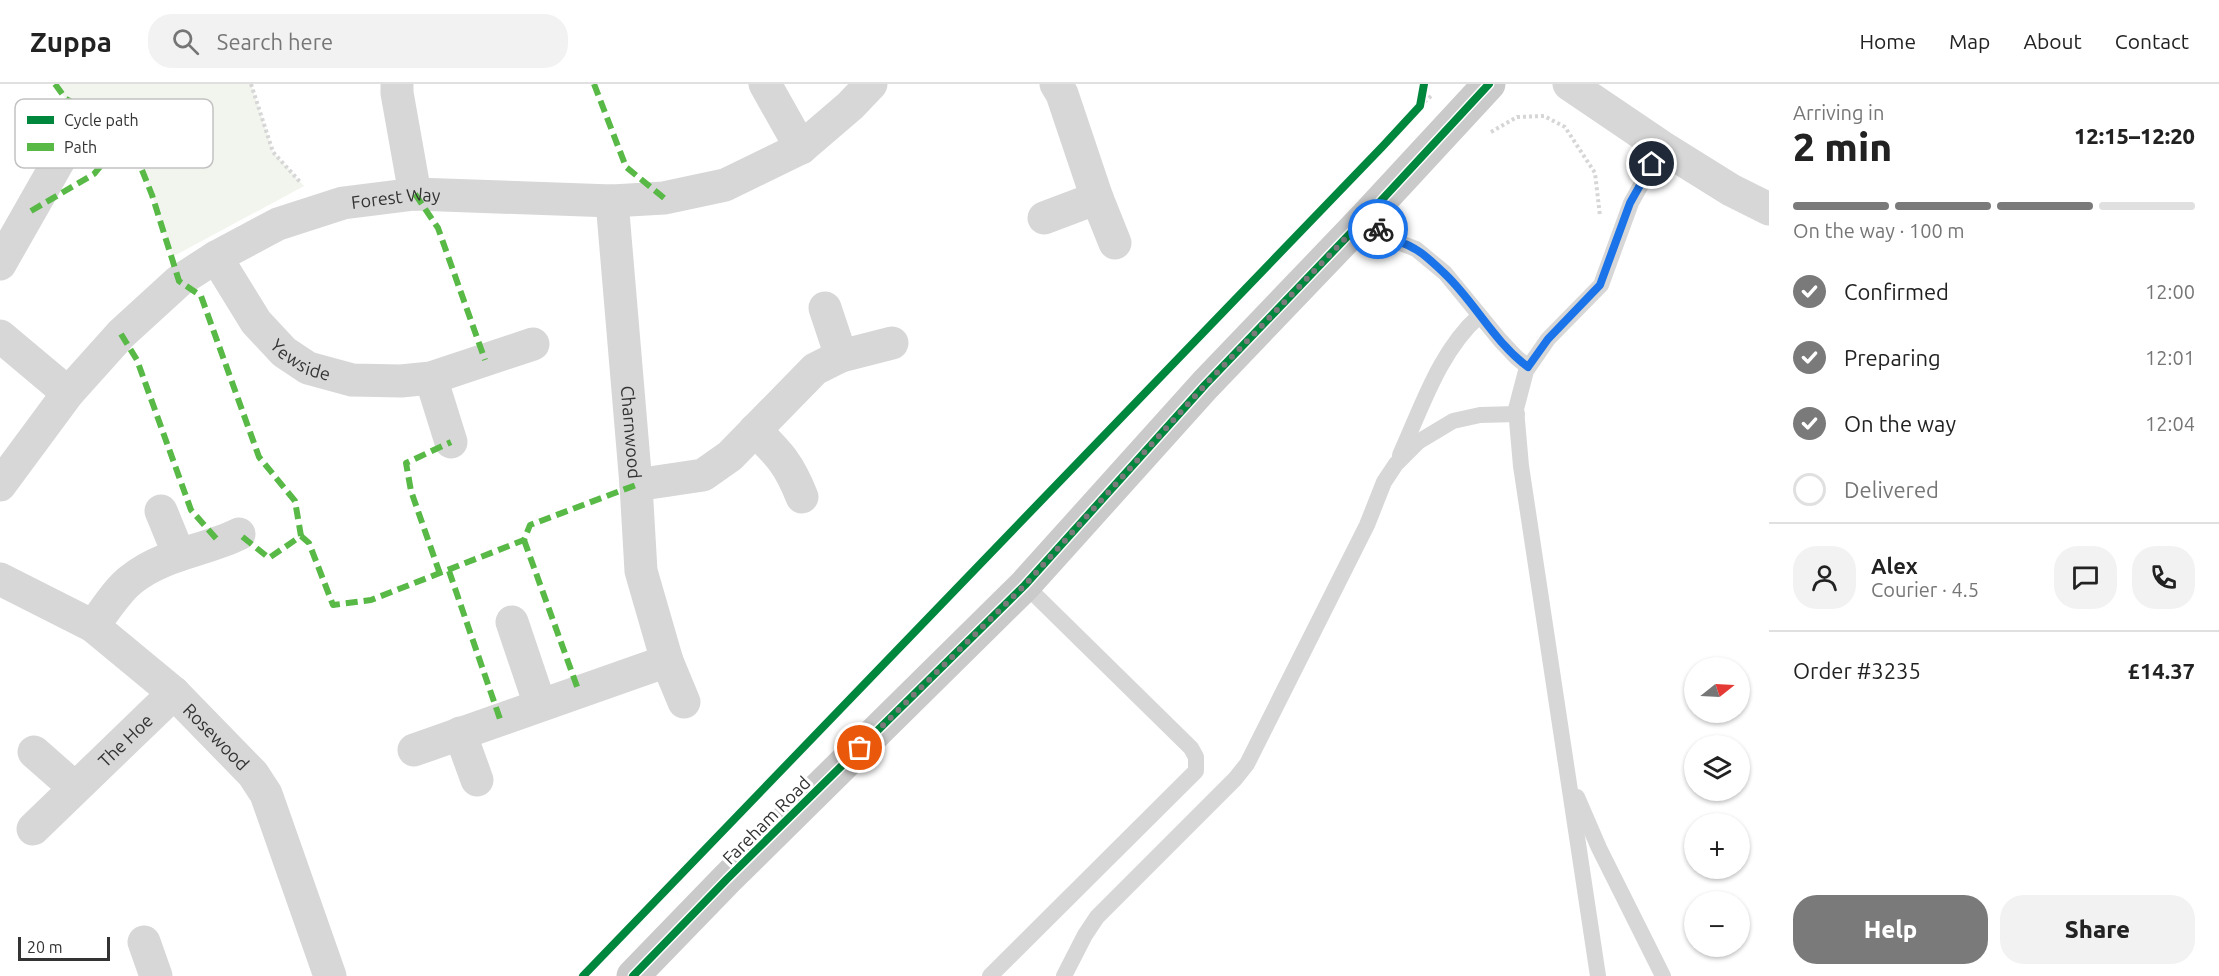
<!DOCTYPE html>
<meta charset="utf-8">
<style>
body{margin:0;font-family:Ubuntu,sans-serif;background:#f2f2f2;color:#222;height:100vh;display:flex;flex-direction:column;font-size:22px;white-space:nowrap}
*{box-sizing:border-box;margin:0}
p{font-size:20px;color:#767676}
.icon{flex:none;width:33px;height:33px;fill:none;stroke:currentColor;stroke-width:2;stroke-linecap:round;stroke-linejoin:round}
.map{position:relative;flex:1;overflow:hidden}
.side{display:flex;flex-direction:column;background:#fff;width:450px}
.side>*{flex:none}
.needle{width:39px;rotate:72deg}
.fabs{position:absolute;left:1684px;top:573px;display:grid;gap:12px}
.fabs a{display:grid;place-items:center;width:66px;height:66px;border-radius:50%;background:#fff;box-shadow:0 2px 4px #0004;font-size:30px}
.scale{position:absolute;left:18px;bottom:15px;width:92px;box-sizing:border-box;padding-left:6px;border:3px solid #333;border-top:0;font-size:16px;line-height:21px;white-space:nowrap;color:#333;-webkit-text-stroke:4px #fff;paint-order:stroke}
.pin{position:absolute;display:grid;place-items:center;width:51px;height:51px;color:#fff;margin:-26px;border:3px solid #fff;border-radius:50%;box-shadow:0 2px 6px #0007}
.courier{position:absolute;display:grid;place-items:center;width:60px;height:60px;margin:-30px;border:4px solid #1a73e8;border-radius:50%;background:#fff;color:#222;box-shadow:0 2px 8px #0007}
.summary em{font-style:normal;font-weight:800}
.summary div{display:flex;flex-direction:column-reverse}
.summary{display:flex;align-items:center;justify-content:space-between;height:102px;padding:0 24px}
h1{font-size:39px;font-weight:800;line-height:45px}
.bar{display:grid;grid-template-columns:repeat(4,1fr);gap:9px 6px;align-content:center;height:72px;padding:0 24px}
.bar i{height:8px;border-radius:4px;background:#e0e0e0}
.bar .active{background:#7a7a7a}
.bar p{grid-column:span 4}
.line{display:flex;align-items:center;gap:15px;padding:0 24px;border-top:2px solid #e0e0e0}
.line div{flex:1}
.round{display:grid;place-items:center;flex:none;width:63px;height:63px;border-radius:24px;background:#f2f2f2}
ol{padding:0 24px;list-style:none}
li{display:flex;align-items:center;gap:18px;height:66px}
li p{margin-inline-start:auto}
li .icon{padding:6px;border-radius:50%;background:#7a7a7a;color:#fff;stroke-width:4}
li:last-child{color:#767676}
li i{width:33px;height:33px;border:3px solid #e0e0e0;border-radius:50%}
.button{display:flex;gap:12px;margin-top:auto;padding:12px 24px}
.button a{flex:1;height:69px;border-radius:24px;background:#7a7a7a;color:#fff;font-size:24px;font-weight:800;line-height:69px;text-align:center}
.button a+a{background:#f2f2f2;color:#222}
header{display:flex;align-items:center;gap:36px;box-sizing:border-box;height:84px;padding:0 30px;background:#fff;border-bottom:2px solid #e0e0e0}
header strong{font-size:28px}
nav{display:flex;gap:33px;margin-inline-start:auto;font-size:21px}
.search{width:420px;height:54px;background:#f2f2f2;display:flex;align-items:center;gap:15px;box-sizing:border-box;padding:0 21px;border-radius:24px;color:#767676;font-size:22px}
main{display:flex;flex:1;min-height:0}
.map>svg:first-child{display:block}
.green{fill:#f1f5ed}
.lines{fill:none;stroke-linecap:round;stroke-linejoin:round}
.path{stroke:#d6d6d6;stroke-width:4;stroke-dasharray:3 3;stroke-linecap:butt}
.service{stroke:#d7d7d7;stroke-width:16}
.minor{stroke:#d7d7d7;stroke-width:33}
.primary{stroke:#cacaca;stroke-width:33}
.quiet{stroke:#58b947;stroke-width:6;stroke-dasharray:12 6;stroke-linecap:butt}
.cycleway-casing{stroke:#fff;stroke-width:11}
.cycleway{stroke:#00873e;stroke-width:8}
.done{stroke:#7a7a7a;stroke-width:6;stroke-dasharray:0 10.8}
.route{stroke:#1a73e8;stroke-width:8}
.labels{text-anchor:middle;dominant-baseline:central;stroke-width:6;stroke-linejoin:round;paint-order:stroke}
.street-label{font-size:18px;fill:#333;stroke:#fff}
.key{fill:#fff;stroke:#c2c2c2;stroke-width:1.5}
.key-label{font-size:16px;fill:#333}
</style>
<header>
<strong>Zuppa</strong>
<div class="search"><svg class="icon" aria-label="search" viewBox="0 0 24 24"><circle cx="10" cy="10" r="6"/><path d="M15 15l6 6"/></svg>Search here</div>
<nav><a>Home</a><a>Map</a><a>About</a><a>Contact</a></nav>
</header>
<main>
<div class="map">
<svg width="1769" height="892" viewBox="0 0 1769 892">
<rect width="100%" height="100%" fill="#fff"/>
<!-- green -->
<path class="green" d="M54,0H251L273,68L304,102L172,173L152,111L134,66L118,49L91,28L66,15Z"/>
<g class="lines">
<!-- path -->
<g class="path">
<path d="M251,0L273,68L301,99"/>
<path d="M1420,22L1431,12"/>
<path d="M1491,48L1517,33L1544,32L1565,43L1595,89L1600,132"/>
</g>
<!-- service -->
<g class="service">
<path d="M1365,134L1390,155L1416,165L1445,189L1500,256L1516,273L1528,283"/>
<path d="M1400,371C1422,323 1439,268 1479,232"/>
<path d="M1577,713L1599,764L1663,892"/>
<path d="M990,892L1196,687V673L1191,664L1025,501"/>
<path d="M1064,892L1085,851L1097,833L1235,695L1247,680L1367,441L1384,398L1396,380L1418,358L1453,337L1480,331L1517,330"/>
<path d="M1598,892L1521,382L1516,325L1526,287L1548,255L1601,201L1631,119L1662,63"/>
</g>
<!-- minor -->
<g class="minor">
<path d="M397,0V9L415,110"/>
<path d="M765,0L801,64"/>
<path d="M1056,0L1062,10L1097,114L1115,159"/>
<path d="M1569,0L1662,63L1731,106L1769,125"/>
<path id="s1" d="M612,117L636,401L641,487L667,577L684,618"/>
<path d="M1044,134L1097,114"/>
<path id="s2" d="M216,173L256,238L284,268L308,284L352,296L401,297L431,294L533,260"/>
<path d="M0,180L66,64"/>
<path d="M825,224L841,272"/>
<path d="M0,252L68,309"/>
<path d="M431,294L451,358"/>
<path d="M755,346C780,371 789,380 802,413"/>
<path id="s3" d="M0,401L68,309L121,250L179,197L216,173L278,140L343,119L415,110L612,117L664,114L725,101L801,64L850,22L871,0"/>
<path d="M636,401L703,391L730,372L815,285L841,272L892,259"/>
<path d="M161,427L179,471"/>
<path id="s4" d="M0,495L93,542L174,609L253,690L266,710L330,892"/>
<path d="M512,538L540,621"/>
<path d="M93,542C104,528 118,505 132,495C163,470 204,467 239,450"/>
<path d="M460,649L477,696"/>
<path d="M414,666L667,577"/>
<path d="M34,668L75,704"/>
<path id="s5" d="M33,745L174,609"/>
<path d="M144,858L156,892"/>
</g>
<!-- primary -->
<path class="primary" d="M633,892L727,795L1025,501L1205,301L1365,134L1489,0"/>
<!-- quiet -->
<g class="quiet">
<path d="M55,0L66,15L91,28L118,49L125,58L134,66L152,111L179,197L201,212L259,373L295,417L301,452L269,474L239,450"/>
<path d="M594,0L626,83L664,114"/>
<path d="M415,110L438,144L485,276"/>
<path d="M31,127L94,90L109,72L134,66"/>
<path d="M121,250L137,276L191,426L220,459"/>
<path d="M301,452L309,459L333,521L371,516L524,456L530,441L636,401"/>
<path d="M524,456L579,608"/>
<path d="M449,487L500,635"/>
<path d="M440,490L411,407L406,379L451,358"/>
</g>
<!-- cycleway casing -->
<g class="cycleway-casing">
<g id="cycleway">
<path d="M583,892L1383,62L1420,22L1424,0"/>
<path d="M633,892L727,795L1025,501L1205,301L1365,134L1489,0"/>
</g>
</g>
<!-- cycleway -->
<use href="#cycleway" class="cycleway"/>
</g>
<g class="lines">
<!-- done -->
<path class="done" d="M860,664L1025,501L1205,301L1365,134L1378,145"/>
<!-- route -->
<path class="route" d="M1378,145C1393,158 1400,156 1415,165C1425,170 1435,181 1444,189C1475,218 1493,257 1528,283L1548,255L1600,201L1630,119L1652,80"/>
</g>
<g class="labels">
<!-- street labels -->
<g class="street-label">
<text stroke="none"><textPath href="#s3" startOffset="508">Forest Way</textPath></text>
<text stroke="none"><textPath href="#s2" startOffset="136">Yewside</textPath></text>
<text stroke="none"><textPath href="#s1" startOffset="232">Charnwood</textPath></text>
<text stroke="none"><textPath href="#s4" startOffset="270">Rosewood</textPath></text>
<text stroke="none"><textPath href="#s5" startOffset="128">The Hoe</textPath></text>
<text transform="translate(766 736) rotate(-45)">Fareham Road</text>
</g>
</g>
<!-- legend -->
<rect x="15" y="15" width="198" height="69" rx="9" class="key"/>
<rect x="27" y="32" width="27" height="8" fill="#00873e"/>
<rect x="27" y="59" width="27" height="8" fill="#58b947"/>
<g class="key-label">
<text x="64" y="42">Cycle path</text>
<text x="64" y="69">Path</text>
</g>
</svg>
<div class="fabs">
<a><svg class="needle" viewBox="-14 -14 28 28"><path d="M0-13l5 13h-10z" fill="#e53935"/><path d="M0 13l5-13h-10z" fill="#767676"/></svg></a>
<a><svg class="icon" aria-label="layers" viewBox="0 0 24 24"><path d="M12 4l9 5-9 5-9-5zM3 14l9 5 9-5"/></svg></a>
<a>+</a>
<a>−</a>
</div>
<div class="scale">20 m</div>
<div class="pin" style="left:860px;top:664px;background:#ea580c"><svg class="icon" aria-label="bag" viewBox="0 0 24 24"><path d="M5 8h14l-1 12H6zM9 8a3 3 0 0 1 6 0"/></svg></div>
<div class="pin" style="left:1652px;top:80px;background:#1f2937"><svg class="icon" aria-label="home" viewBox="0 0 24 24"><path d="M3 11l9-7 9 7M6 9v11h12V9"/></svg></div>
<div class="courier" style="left:1378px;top:145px"><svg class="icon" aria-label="bike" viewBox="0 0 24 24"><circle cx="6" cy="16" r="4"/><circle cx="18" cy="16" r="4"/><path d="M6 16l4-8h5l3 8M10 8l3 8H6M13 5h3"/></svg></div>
</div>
<section class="side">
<div class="summary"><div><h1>2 min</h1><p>Arriving in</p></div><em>12:15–12:20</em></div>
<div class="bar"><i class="active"></i><i class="active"></i><i class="active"></i><i></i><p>On the way · 100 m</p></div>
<ol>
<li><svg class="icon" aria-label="check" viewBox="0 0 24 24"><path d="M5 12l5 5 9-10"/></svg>Confirmed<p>12:00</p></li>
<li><svg class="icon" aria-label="check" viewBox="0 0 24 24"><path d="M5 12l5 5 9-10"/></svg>Preparing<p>12:01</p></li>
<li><svg class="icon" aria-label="check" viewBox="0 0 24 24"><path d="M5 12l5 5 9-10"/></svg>On the way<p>12:04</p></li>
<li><i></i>Delivered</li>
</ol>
<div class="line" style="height:108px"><a class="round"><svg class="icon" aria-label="person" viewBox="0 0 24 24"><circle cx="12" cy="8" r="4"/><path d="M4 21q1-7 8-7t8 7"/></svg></a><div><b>Alex</b><p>Courier · 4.5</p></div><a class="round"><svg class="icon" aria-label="chat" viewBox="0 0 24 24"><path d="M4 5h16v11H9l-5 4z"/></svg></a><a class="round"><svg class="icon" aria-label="phone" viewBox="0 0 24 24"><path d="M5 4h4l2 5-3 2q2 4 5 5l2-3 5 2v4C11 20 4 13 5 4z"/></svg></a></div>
<div class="line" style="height:78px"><div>Order #3235</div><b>£14.37</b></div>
<div class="button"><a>Help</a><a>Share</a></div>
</section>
</main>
